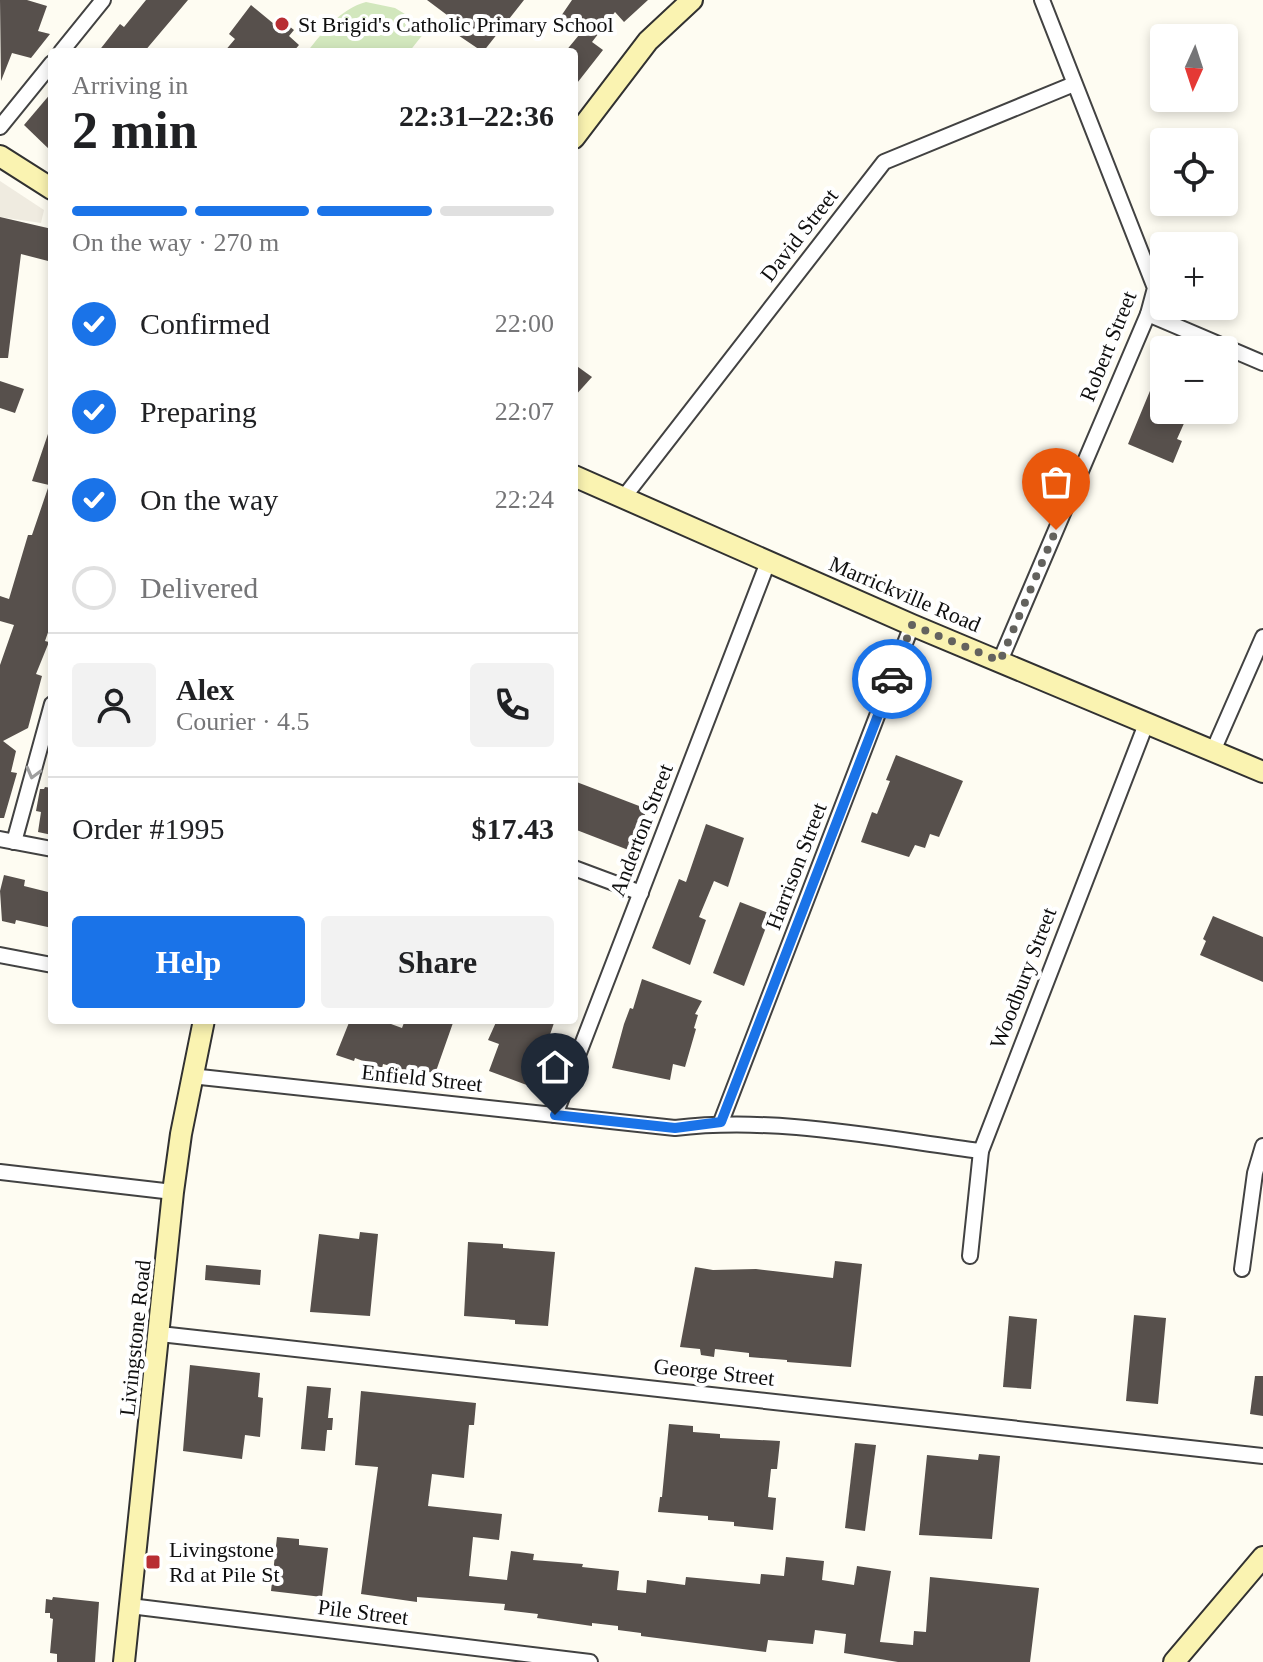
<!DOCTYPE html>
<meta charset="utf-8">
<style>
body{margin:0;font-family:Georgia,serif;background:#f2f2f2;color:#202124;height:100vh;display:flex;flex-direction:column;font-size:30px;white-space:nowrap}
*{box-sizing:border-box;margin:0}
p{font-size:26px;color:#757577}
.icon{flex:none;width:44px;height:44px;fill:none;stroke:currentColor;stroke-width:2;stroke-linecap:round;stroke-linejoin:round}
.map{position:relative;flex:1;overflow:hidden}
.drawer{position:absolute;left:48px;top:48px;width:530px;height:976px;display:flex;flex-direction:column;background:#fff;border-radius:8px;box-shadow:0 4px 12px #0003}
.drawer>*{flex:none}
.needle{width:52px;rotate:183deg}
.tools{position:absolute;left:1150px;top:24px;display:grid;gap:16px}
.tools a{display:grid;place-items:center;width:88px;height:88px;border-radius:8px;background:#fff;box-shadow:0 4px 12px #0003;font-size:40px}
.pin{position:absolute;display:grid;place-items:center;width:68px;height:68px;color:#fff;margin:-82px -34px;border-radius:50% 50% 50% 0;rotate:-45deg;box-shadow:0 0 8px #0007}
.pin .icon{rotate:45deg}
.courier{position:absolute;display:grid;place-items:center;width:80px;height:80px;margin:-40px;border:6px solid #1a73e8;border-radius:50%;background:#fff;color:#222;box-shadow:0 2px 10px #0007}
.headline em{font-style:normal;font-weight:700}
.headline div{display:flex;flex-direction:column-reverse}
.headline{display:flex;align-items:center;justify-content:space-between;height:136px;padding:0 24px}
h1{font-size:52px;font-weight:700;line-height:60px}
.bar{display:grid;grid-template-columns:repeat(4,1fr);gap:12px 8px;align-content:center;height:96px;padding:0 24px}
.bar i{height:10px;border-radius:6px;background:#e0e0e0}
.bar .selected{background:#1a73e8}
.bar p{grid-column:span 4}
.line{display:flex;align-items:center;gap:20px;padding:0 24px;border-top:2px solid #e0e0e0}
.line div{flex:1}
.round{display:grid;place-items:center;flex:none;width:84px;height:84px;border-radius:8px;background:#f2f2f2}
ol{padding:0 24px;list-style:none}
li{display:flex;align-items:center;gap:24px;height:88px}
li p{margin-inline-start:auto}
li .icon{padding:8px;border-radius:50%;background:#1a73e8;color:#fff;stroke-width:4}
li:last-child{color:#757577}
li i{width:44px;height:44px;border:4px solid #e0e0e0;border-radius:50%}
.primary-button{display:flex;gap:16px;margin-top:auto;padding:16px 24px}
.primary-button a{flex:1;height:92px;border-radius:8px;background:#1a73e8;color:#fff;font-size:32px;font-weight:700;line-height:92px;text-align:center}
.primary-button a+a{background:#f2f2f2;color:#202124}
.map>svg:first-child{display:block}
.green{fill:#d2e7bd}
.plaza{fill:#efebe0}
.building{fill:#57504c}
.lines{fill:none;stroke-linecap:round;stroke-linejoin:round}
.street-casing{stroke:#424242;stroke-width:18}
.secondary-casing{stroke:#313131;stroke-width:24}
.street{stroke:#fff;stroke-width:14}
.secondary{stroke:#faf3b1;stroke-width:20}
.oneway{stroke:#9f9f9f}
.done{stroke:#63625e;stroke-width:8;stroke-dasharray:0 14.4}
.route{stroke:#1a73e8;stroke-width:10}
.poi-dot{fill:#b82e33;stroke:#fff;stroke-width:3}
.labels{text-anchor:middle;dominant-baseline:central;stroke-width:8;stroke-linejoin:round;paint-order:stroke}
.poi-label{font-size:22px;fill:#0f0f0f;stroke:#fff;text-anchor:start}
.street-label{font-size:22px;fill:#0f0f0f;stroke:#fff}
</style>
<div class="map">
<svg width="1263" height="1662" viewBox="0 0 1263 1662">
<rect width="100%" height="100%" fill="#fefcf2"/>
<!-- green -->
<path class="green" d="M366,2L395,8L428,28L409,52H383L376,49L374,52H307C323,32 340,9 366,2Z"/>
<!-- plaza -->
<path class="plaza" d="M0,181L44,210L41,223L0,217Z"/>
<!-- building -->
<g class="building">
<path d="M0,0H27L47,6L38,31L50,34L31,58L12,53L1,81Z"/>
<path d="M146,0H188L144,52H98L120,24L124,27Z"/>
<path d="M427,0H524L483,52L449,29L455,21Z"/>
<path d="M572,0H648L624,22L615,12L592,42L603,50L574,87V52H565L579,35L559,19Z"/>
<path d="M251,5L274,24L279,18L294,30L289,36L299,45L293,52H224L235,39L229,34Z"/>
<path d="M52,92V152L24,125Z"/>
<path d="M0,217L52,229V262L21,254L8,358H0Z"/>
<path d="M1164,357V410H1190L1177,439L1182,441L1173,463L1128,444Z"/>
<path d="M574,364L592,377L574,397Z"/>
<path d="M0,381L24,389L15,413L0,408Z"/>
<path d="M50,428L52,621L45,641L49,642L36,674L42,676L28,728L3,741L16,751L11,772L17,773L4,818H0V665L14,625L0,621V596L9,599L28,535H32L49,485L32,481Z"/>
<path d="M896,755L963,781L939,837L930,834L925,848L915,845L909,857L861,842L872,812L877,814L890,781L886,780Z"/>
<path d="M574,781L647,809L631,851L574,829Z"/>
<path d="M45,787L52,788V835L38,832L41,812L36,811L40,789H44Z"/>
<path d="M706,824L744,838L728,887L714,881L699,917L706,920L690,965L652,948L679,879L686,882Z"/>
<path d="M4,875L25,880L24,886L52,893V928L16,920L15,924L2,921L0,891Z"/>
<path d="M740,902L771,914L744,986L713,973Z"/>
<path d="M1213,916L1263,937V982L1200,955L1206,941L1203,939Z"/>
<path d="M642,979L702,1001L695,1014L698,1015L694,1028L696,1029L685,1067L673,1064L670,1080L612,1068L624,1024L630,1008L633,1009Z"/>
<path d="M350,1020H380L402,1028L405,1020H454L435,1074L418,1068L416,1073L383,1064L382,1068L355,1058L354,1061L336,1055Z"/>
<path d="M497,1020H555L532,1087L489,1071L499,1044L488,1040Z"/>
<path d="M360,1232L378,1234L370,1316L310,1312L319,1234L359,1239Z"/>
<path d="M468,1242L503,1244V1248L555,1252L548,1326L515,1324V1320L464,1316Z"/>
<path d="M835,1261L862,1264L851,1367L787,1362V1360L749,1357V1353L715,1349L714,1357L701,1355L700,1349L680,1347L695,1267L713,1270L756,1269L833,1278Z"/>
<path d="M206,1265L261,1270L260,1285L205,1280Z"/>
<path d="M1134,1315L1166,1318L1158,1404L1126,1401Z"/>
<path d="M1009,1316L1037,1319L1031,1389L1003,1387Z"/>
<path d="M190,1365L260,1373L258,1397L263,1398L260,1437L245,1435L242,1459L183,1451Z"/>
<path d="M1255,1376H1263V1416L1250,1414Z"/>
<path d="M307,1386L331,1388L328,1418H333L332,1430H327L325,1451L301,1449Z"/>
<path d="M361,1391L476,1403L474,1425H469L464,1478L432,1474L428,1506L502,1514L499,1540L473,1537L469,1576L507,1580L511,1551L534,1554L533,1560L583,1564L582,1567L619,1571L617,1590L646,1593L647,1580L685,1585L686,1577L760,1584L761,1574L784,1576L786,1557L824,1561L822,1580L854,1585L857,1566L891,1571L880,1642L913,1645L914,1631L926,1632L930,1577L1039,1588L1030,1662H898L844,1653L846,1634L815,1630L813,1644L768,1640L766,1652L641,1636V1633L618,1630V1626L592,1623V1626L537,1618L538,1614L504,1610L505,1604L417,1597V1602L361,1594L378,1467L355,1465Z"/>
<path d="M669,1424L693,1426V1432L720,1434V1438L780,1441L777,1469H771L768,1497L776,1498L773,1530L734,1526V1522L708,1520V1516L658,1512L660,1497H662Z"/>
<path d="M855,1443L876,1445L865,1531L845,1528Z"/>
<path d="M979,1454L1000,1456L992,1539L919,1535L927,1455L978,1460Z"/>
<path d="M277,1537L299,1539V1545L328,1548L322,1597L271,1591Z"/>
<path d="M53,1597L99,1602L95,1662H57V1654L50,1653L53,1619L50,1618V1613H45L46,1599L52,1600Z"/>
</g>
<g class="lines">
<!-- street casing -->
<g class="street-casing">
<g id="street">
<path d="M61,52L103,0"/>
<path d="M0,127L52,63"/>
<path d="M1148,314L1263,363"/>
<path d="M624,497L884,162L1074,84"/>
<path d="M1000,661L1148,314L1155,288L1042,0"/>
<path d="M1213,751L1263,637"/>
<path d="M0,839L52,849"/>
<path d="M14,842L52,704"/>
<path d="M574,868L641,893"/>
<path d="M0,955L52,965"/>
<path d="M191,1076L675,1128C776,1116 880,1138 981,1151"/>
<path d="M555,1115L768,562"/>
<path d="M721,1122L912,625"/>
<path d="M0,1172L173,1192"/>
<path d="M970,1256L981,1151L1146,724"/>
<path d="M1242,1269L1255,1173L1263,1146"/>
<path d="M160,1334L1263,1456"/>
<path d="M130,1606L590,1662"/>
</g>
</g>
<!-- secondary casing -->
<g class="secondary-casing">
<g id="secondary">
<path d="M574,138L648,41L692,0"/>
<path d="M0,156L52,189"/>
<path d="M574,476L912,625L1263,772"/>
<path d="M124,1662L173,1192L181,1134L204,1020"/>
<path d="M1174,1662L1263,1557"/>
</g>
</g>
<!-- street -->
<use href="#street" class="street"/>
<!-- secondary -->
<use href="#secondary" class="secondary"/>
</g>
<!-- one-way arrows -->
<defs><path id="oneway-chevron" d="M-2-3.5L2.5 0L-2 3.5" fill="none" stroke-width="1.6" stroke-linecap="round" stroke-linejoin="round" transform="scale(2)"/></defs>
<use class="oneway" href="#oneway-chevron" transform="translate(33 773) rotate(105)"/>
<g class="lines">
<!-- done -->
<path class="done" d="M892,679L912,625L1000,661L1056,530"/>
<!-- route -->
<path class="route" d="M555,1115L675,1128L721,1122L892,679"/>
</g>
<!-- markers -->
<g class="poi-dot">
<circle cx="282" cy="24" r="8"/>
<rect x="145" y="1554" width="16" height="16" rx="4"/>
</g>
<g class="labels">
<!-- poi labels -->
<g class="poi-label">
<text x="298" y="24">St Brigid's Catholic Primary School</text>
<text x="169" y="1549">Livingstone<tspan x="169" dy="25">Rd at Pile St</tspan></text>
</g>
<!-- street labels -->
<g class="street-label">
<text transform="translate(799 235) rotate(-52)">David Street</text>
<text transform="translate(1108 346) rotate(-68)">Robert Street</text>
<text transform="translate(905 594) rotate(23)">Marrickville Road</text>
<text transform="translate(641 830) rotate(-69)">Anderton Street</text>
<text transform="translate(796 866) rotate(-69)">Harrison Street</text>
<text transform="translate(1023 978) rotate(-69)">Woodbury Street</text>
<text transform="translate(422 1078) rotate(6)">Enfield Street</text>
<text transform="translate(135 1338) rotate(-84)">Livingstone Road</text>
<text transform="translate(714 1372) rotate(6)">George Street</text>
<text transform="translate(363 1612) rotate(7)">Pile Street</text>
</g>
</g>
</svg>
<div class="tools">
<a><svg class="needle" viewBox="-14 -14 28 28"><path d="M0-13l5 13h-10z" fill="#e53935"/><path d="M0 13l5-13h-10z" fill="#757577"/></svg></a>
<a><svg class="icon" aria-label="locate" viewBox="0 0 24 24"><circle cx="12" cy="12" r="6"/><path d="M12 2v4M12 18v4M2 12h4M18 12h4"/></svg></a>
<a>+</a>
<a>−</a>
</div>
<div class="pin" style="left:1056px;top:530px;background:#ea580c"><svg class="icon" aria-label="bag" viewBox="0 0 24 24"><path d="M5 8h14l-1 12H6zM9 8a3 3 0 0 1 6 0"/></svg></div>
<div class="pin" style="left:555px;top:1115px;background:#1f2937"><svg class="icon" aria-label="home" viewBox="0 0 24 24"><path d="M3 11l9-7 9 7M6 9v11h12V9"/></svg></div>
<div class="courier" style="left:892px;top:679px"><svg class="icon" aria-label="car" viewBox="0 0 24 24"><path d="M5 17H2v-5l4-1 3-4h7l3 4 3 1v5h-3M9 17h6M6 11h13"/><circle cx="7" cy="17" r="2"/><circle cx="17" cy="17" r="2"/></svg></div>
<section class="drawer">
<div class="headline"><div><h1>2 min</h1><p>Arriving in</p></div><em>22:31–22:36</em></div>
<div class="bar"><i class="selected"></i><i class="selected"></i><i class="selected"></i><i></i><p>On the way · 270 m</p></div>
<ol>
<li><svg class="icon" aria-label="check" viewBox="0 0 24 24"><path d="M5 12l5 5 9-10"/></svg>Confirmed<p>22:00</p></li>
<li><svg class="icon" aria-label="check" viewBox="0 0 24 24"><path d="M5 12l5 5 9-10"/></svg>Preparing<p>22:07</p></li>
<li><svg class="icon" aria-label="check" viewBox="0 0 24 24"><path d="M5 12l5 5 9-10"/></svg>On the way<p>22:24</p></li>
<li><i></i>Delivered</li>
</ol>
<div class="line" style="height:144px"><a class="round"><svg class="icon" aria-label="person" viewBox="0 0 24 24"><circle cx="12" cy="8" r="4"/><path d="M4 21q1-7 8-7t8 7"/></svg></a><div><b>Alex</b><p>Courier · 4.5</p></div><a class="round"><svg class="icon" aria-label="phone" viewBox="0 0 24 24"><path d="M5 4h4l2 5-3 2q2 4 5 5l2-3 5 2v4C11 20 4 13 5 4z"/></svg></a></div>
<div class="line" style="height:104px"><div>Order #1995</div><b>$17.43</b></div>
<div class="primary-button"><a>Help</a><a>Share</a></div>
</section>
</div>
